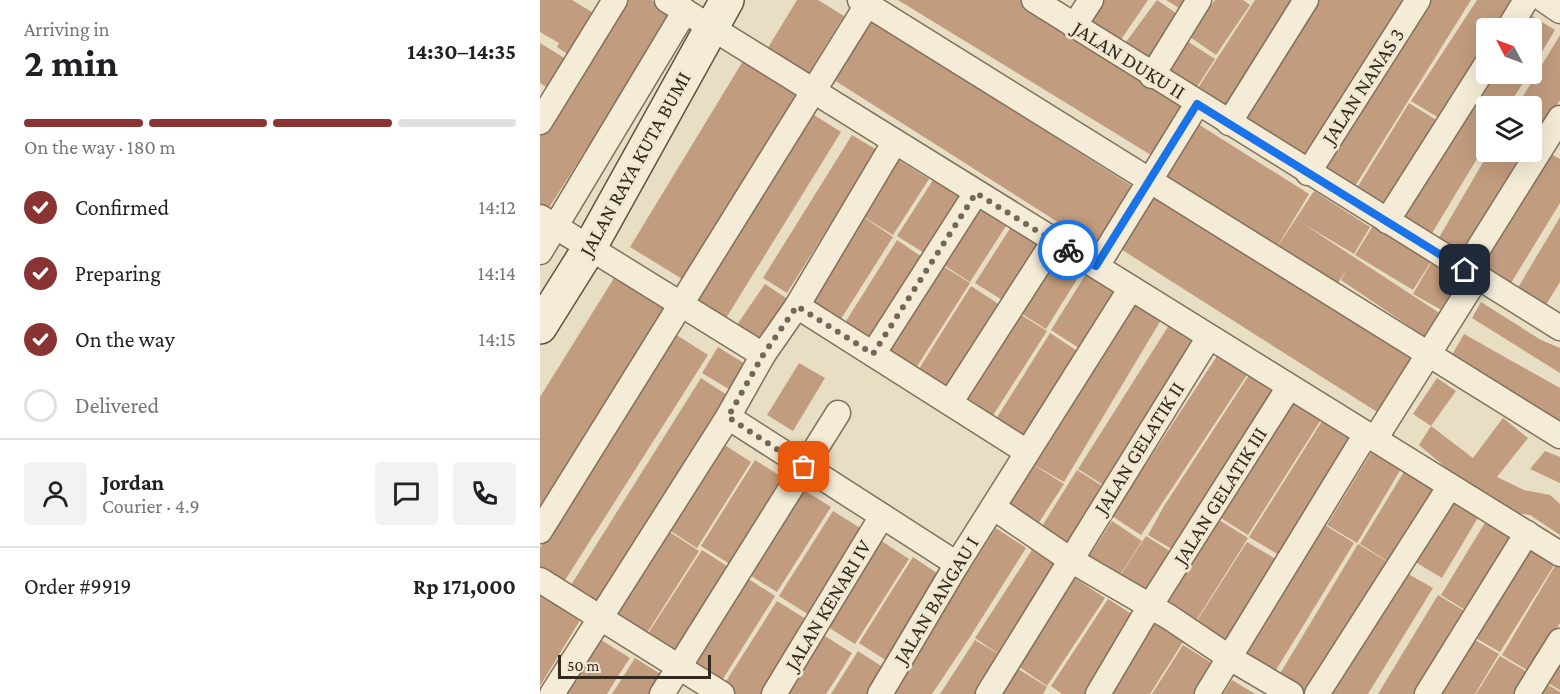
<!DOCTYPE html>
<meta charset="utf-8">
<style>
body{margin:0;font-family:"Crimson Pro",serif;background:#f2f2f2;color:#202124;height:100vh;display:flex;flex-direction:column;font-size:22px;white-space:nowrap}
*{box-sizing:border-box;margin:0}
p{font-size:20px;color:#757577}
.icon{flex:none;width:33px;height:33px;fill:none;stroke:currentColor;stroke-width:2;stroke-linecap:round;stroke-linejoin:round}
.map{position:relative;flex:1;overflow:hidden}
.drawer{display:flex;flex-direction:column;background:#fff;width:540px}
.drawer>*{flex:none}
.needle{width:39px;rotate:311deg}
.fabs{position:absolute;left:936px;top:18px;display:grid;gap:12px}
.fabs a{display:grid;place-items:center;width:66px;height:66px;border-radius:6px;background:#fff;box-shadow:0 6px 24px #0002;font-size:30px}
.scale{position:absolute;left:18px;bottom:15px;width:153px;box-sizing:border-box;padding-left:6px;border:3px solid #32291f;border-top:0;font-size:16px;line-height:21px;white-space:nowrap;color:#32291f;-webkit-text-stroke:4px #f1e8d2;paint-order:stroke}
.pin{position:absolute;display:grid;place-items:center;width:51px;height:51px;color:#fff;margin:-26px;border-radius:12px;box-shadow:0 3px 9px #0006}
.courier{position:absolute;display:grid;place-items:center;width:60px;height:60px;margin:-30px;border:4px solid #1a73e8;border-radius:50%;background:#fff;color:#222;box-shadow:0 2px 8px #0007}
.headline em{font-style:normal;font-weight:700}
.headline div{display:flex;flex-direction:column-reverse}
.headline{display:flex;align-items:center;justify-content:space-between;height:102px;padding:0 24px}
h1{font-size:39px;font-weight:700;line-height:45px}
.bar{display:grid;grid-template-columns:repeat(4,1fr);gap:9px 6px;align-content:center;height:72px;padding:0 24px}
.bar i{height:8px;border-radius:4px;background:#e0e0e0}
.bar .on{background:#893433}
.bar p{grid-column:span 4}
.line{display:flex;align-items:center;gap:15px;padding:0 24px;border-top:2px solid #e0e0e0}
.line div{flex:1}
.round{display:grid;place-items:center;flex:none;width:63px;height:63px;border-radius:6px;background:#f2f2f2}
ol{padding:0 24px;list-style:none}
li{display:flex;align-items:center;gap:18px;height:66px}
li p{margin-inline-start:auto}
li .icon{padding:6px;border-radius:50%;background:#893433;color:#fff;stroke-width:4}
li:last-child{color:#757577}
li i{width:33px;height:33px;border:3px solid #e0e0e0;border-radius:50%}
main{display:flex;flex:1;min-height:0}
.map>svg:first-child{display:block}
.building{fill:#c29c7e}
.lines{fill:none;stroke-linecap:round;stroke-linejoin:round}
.street-casing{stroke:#81705c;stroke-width:27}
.secondary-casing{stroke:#62523f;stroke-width:36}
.street{stroke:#f4ecd6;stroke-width:24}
.secondary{stroke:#f4ecd6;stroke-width:33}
.done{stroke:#726859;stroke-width:6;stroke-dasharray:0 10.8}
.route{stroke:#1a73e8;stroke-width:8}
.labels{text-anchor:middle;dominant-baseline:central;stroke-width:6;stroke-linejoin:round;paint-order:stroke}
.street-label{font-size:21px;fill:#32291f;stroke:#f1e8d2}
</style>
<main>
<section class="drawer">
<div class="headline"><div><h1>2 min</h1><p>Arriving in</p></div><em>14:30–14:35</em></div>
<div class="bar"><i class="on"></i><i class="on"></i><i class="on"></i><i></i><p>On the way · 180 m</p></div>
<ol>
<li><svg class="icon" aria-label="check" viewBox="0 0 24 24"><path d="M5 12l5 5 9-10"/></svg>Confirmed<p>14:12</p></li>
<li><svg class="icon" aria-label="check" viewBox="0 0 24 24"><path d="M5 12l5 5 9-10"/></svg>Preparing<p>14:14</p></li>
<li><svg class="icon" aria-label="check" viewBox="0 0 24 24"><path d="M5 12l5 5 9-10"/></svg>On the way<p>14:15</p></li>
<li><i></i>Delivered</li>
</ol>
<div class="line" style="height:108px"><a class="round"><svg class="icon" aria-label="person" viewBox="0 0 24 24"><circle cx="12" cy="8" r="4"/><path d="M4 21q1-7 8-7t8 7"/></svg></a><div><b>Jordan</b><p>Courier · 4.9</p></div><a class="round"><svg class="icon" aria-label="chat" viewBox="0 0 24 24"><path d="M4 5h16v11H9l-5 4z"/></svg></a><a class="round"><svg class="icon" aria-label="phone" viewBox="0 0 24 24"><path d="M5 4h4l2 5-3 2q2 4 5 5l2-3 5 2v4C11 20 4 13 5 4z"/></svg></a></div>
<div class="line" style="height:78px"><div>Order #9919</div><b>Rp 171,000</b></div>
</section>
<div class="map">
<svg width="1020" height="694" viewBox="0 0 1020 694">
<rect width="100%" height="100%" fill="#e8dec4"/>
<!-- building -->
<g class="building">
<path d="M0,0H32L55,14L29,55L17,47L19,43L0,32Z"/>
<path d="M84,0H111L133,14L3,217L0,215V132Z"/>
<path d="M257,0H278L304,16L267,76L226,51Z"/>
<path d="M358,0H482L645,100L611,155Z"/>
<path d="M562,0H608L578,44L547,23Z"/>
<path d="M617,0L643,18L608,65L583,46Z"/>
<path d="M626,0H644L639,8Z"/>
<path d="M675,0H703L710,5L676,55L650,37Z"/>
<path d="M715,0H759L688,112L656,91Z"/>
<path d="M778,0H864L763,162L701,124Z"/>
<path d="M891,0H931L812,191L783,173Z"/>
<path d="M937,0H971L978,4L961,28H946V51L902,120L871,101Z"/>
<path d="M986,12L1015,30L992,68V28H976Z"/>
<path d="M332,21L595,188L557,247L294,80Z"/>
<path d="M1020,35V100L992,148V106H977Z"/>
<path d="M647,41L675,59L653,93L625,75Z"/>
<path d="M0,43L26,59L8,88L0,83Z"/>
<path d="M203,61L260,96L147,282L90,247Z"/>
<path d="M949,74H989L968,106H946V144L889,238L861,221Z"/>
<path d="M869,103L898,121L843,211L814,193Z"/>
<path d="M271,113L301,132L183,323L153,304Z"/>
<path d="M655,122L769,194L734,252L619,179Z"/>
<path d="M312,135L337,150L247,293L223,278Z"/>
<path d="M949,152H989L925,257L897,241Z"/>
<path d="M1011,154L1020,159V203L968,288L940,271Z"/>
<path d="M357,159L389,179L353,235L321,215Z"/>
<path d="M393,180L425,200L389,256L357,236Z"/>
<path d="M612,190L880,361L845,417L576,246Z"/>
<path d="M774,191L830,227L814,254L762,223L904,316L888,339L801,280L807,269L796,286L738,246Z"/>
<path d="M434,206L466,226L430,282L399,262Z"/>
<path d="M322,216L353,237L299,322L267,302Z"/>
<path d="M1020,217V282L1004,308L976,291Z"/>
<path d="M834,224L892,260L873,290L815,255Z"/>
<path d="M471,227L503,247L467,303L435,283Z"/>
<path d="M357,240L388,261L334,346L303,326Z"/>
<path d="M510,253L541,273L506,329L474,309Z"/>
<path d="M398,263L430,283L376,368L344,348Z"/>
<path d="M891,263L923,281L905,312L873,294Z"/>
<path d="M546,274L578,294L542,350L511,330Z"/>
<path d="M76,275L130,310L0,518V397Z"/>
<path d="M225,284L249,300L217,345L194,329Z"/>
<path d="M431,286L463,307L409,392L377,372Z"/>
<path d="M941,302L1001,340L1020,348V373L932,318Z"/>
<path d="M591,303L621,320L524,482L493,464Z"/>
<path d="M475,311L507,331L452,417L421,397Z"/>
<path d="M631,322L661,342L568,488L538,469Z"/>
<path d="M510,333L542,354L487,439L456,419Z"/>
<path d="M135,334L168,355L22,585L0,571V548Z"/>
<path d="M924,334L1020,388V430L909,360Z"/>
<path d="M178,347L207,365L192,391L162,373Z"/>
<path d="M677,356L707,375L601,535L572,516Z"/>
<path d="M259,363L285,378L253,431L227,415Z"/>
<path d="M711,372L741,391L637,552L608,535L624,506Z"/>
<path d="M161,378L190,397L61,604L31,585Z"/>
<path d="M897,378L916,391L891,426L873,414Z"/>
<path d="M750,398L782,418L708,535L676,515Z"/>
<path d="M784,418L816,438L741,556L709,537Z"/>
<path d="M963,418L988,438L957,477L984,490L1010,495L1020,504V535L990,515L970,512L918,478L879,445L891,426L933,458Z"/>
<path d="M180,442L211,462L157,548L126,528Z"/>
<path d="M832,451L861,469L817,543L787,525Z"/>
<path d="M1005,451L1020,457V483L990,469Z"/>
<path d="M215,460L247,480L193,566L161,546Z"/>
<path d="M494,465L524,484L496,527L466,508Z"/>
<path d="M537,470L567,489L529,550L499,531Z"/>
<path d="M865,470L894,488L849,562L820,544Z"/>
<path d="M259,487L291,507L237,592L205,572Z"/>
<path d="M909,498L939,516L902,578L872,560Z"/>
<path d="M293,511L325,531L271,616L239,596Z"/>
<path d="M676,518L708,538L654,624L622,604Z"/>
<path d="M572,521L602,541L574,584L544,564Z"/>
<path d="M946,521L975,539L930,613L901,595Z"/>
<path d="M785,525L814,543L733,675L703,657Z"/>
<path d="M456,528L486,548L430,637L392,694H349Z"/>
<path d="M128,531L159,551L105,636L74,616Z"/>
<path d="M606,536L636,555L608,598L578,579Z"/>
<path d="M337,538L369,559L315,644L283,624Z"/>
<path d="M707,542L739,561L685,647L653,627Z"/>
<path d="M818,544L848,562L766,694L738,677Z"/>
<path d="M987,545L1016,562L960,652L932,636Z"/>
<path d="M162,550L193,570L139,655L107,635Z"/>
<path d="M492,550L522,570L442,694H400L435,640L463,657L435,638Z"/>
<path d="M373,557L404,578L350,663L319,643Z"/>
<path d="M1016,564L1020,566V623L990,672L962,655Z"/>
<path d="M863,571L893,588L828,694H788Z"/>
<path d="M204,576L235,596L181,682L149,661Z"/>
<path d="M535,578L565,598L507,686L478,666Z"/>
<path d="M0,585L45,612L0,686Z"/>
<path d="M898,595L928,613L879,694H838Z"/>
<path d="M568,599L598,618L549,694H522L511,686Z"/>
<path d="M237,601L269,621L223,694H195L183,686Z"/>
<path d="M616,617L646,637L610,694H566Z"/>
<path d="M280,633L312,653L294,682L286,694H242Z"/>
<path d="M930,637L959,654L935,694H895Z"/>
<path d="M58,638L90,658L80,673L67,694H23Z"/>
<path d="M643,645L675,665L656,694H612Z"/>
<path d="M318,651L349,671L335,694H291Z"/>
<path d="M960,656L989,673L976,694H936Z"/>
<path d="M95,658L127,678L117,694H72Z"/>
<path d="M1020,664V690L1008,683Z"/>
<path d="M477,668L507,687L503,694H460Z"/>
<path d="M692,680L715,694H683Z"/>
<path d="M1007,684L1020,692V694H1001Z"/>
</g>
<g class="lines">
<!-- street casing -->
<g class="street-casing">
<g id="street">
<path d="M127,0L1020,554"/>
<path d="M320,0L1020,436"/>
<path d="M494,0L1020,328"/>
<path d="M1004,0L1020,11"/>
<path d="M534,26L551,0"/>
<path d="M969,28L986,0"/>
<path d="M612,76L659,0"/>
<path d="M0,122L75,0"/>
<path d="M689,123L766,0"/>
<path d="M768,173L878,0"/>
<path d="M0,217L223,355"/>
<path d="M847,221L946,65"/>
<path d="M0,252L145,11"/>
<path d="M557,266L657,104"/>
<path d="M925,270L1020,118"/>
<path d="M257,306L487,452"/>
<path d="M333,354L436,193"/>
<path d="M410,403L514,241"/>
<path d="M188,417L417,564"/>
<path d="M835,439L937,277"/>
<path d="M453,507L529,559L629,617L690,658L751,694"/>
<path d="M0,531L330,0"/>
<path d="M0,580L182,694"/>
<path d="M12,694L188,417L223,355L257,306L354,143"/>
<path d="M122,694L298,413"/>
<path d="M234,694L342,516"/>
<path d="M340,694L417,564L591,288"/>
<path d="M448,694L669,337"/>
<path d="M558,694L610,606L749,387"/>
<path d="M667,694L826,434"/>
<path d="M777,694L910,486"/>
<path d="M887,694L987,533"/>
<path d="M987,694L1020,641"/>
</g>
</g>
<!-- secondary casing -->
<g class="secondary-casing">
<path id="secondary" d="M0,327L50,247L187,0"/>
</g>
<!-- street -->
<use href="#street" class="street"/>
<!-- secondary -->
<use href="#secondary" class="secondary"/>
</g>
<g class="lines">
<!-- done -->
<path class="done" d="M264,467L188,417L223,355L257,306L333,354L436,193L528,250"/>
<!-- route -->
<path class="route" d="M528,250L556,266L657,104L925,270"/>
</g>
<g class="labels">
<!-- street labels -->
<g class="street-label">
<text transform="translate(589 60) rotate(32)">JALAN DUKU II</text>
<text transform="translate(823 86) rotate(-57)">JALAN NANAS 3</text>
<text transform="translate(95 164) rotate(-61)">JALAN RAYA KUTA BUMI</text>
<text transform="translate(599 448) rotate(-58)">JALAN GELATIK II</text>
<text transform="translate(680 496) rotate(-58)">JALAN GELATIK III</text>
<text transform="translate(396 600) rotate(-59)">JALAN BANGAU I</text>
<text transform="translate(288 605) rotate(-59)">JALAN KENARI IV</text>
</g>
</g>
</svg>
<div class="fabs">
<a><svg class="needle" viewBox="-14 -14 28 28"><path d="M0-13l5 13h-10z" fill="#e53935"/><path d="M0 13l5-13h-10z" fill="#757577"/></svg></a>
<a><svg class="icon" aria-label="layers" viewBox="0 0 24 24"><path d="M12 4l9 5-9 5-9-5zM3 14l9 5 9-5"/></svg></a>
</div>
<div class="scale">50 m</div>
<div class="pin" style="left:264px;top:467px;background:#ea580c"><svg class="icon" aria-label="bag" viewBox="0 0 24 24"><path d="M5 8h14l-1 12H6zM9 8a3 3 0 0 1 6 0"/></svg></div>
<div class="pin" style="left:925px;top:270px;background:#1f2937"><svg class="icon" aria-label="home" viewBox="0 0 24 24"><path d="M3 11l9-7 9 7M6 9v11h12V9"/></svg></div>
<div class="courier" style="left:528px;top:250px"><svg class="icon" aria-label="bike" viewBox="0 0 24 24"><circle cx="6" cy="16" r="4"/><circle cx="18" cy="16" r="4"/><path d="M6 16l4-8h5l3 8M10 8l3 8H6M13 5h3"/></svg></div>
</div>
</main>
